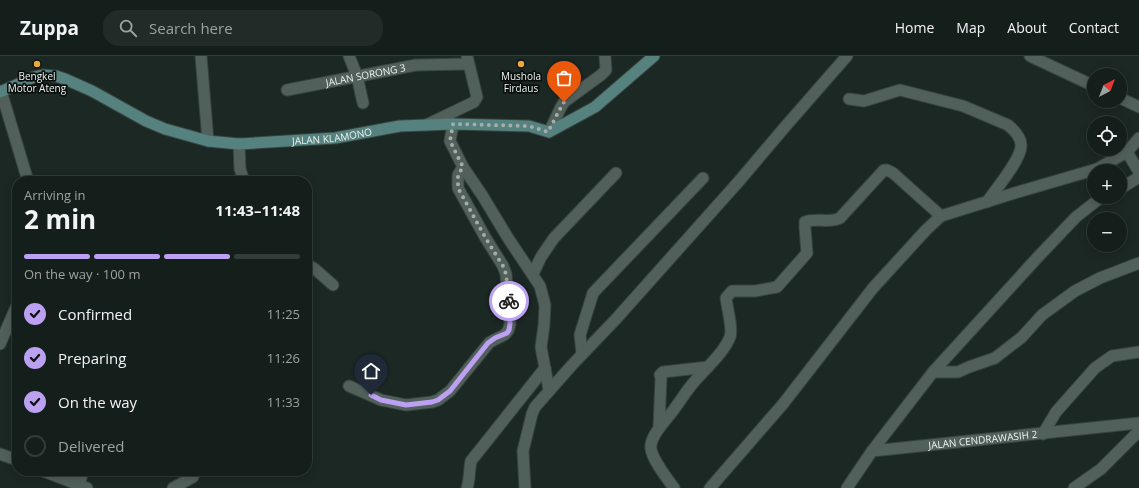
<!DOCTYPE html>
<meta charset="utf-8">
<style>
body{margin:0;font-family:"Open Sans",sans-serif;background:#212b28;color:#f1f3f6;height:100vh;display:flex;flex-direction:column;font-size:15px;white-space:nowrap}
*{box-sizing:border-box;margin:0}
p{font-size:13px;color:#9da2a3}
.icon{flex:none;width:22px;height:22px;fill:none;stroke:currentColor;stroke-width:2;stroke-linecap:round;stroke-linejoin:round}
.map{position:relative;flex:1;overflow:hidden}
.panel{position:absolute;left:12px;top:120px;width:300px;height:300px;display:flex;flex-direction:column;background:#141e1b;border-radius:16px;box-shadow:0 2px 10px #0003,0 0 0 1px #333c3a}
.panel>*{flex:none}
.needle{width:26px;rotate:42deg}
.fabs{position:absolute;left:1087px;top:12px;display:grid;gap:8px}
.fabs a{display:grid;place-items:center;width:40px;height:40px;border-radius:50%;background:#141e1b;box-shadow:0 2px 10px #0003,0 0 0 1px #333c3a;font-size:20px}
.pin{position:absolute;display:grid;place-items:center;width:34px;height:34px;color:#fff;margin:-41px -17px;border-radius:50% 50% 50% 0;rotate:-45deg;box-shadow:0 0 4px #0007}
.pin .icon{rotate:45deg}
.courier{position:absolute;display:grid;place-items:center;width:40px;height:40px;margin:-20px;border:3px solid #bca0f2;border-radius:50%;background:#fff;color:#222;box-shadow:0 1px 5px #0007}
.head em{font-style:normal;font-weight:700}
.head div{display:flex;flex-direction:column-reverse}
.head{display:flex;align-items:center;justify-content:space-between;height:68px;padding:0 12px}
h1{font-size:26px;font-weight:700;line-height:30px}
.bar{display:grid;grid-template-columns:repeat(4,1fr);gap:6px 4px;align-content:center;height:48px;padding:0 12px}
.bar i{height:5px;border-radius:3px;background:#333c3a}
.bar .active{background:#bca0f2}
.bar p{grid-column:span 4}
ol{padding:0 12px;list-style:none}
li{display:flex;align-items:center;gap:12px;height:44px}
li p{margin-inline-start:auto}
li .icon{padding:4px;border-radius:50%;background:#bca0f2;color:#111;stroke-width:4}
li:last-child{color:#9da2a3}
li i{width:22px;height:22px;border:2px solid #333c3a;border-radius:50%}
header{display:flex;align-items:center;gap:24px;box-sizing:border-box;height:56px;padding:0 20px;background:#141e1b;border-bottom:1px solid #333c3a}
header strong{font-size:19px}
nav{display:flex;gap:22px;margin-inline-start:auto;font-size:14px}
.search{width:280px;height:36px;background:#212b28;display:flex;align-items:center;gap:10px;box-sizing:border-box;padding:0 14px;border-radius:16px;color:#9da2a3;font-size:15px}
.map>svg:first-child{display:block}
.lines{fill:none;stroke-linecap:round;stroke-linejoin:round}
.minor-casing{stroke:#38433f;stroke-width:13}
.secondary-casing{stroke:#38433f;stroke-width:13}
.minor{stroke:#52605c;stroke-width:11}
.secondary{stroke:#55817e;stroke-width:11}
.done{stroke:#a3ada9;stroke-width:4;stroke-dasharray:0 7.2}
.route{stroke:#bca0f2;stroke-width:5}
.poi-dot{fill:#eca93a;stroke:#0a0f0e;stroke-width:1.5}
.labels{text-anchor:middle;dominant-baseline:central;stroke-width:3.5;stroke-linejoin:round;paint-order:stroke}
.street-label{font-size:10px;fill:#ecf4f1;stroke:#0a0f0e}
.poi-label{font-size:10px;fill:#ecf4f1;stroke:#0a0f0e}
</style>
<header>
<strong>Zuppa</strong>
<div class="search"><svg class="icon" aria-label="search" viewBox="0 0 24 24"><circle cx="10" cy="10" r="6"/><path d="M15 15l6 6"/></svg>Search here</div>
<nav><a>Home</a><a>Map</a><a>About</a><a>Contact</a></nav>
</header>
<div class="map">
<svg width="1139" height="432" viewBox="0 0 1139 432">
<rect width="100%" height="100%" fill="#1b2824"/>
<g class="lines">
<!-- minor casing -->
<g class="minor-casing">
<g id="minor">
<path d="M201,0L208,85"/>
<path d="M349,0L357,20L363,47"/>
<path d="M1030,0L1094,30"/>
<path id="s1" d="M287,34L416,9L468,8"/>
<path d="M1,35L28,125"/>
<path d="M1120,42L1139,51"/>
<path d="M849,43L864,45L900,34L963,50L1008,69C1014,74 1021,81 1021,89C1022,103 995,134 987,146"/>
<path d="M453,68L450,85L463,111L482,139L508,182L540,230L545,249L544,269L541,291L549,334"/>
<path d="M426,69L474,46L477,41L467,0"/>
<path d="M549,76L560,53L564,46L601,19L606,14L605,0"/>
<path d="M239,88L240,113L244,125"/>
<path d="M1127,96L1139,116"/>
<path d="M1120,133L1139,121"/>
<path d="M307,208L316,214L333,229"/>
<path d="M533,218L541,201L554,182L616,117"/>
<path d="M0,288L17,249"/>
<path d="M582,298L580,279L593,237L703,122"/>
<path d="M933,316H958L969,311L995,302L1022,281L1042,259L1075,235L1100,222L1139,207"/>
<path d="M349,330L381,344L406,349L432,346L438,344L450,335L489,287C498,280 508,282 510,268L506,218L503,210L485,181L458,132V119L463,111"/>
<path d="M659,371L661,322L660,319L663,316L708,311"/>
<path d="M1043,378L1056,356L1095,312L1112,300L1139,296"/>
<path d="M872,395L933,316L1037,202L1076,161L1099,143L1103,141"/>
<path d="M0,398L17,404"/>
<path d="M43,415L87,432"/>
<path d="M79,429L83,415"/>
<path d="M173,432L193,421"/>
<path d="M467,432C470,423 469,414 471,405L545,312"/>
<path d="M525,432L523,395L532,358L535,351L572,309L616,263L740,124L784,72L847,0"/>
<path d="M674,432C667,422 653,405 651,393C649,382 662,369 668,361C676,352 682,341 690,331C701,316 723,299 730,281C733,273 727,251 726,242L732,235H755L777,231L807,197L805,172V166C816,161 829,168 840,162L884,114H887L893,117L941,160"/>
<path d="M710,432L783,348L873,232L926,174L941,160L1018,136L1097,113L1127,96L1139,82"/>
<path id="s2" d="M847,432L872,395L1139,367"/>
<path d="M1074,432L1101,413L1139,375"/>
</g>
</g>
<!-- secondary casing -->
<g class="secondary-casing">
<g id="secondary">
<path id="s3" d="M0,36L34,21L43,19L56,20L65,23L92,35L146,65L165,73L208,85L239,88L335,82L400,70L453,68L529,70L549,76L595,51L654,0"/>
</g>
</g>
<!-- minor -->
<use href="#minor" class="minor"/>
<!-- secondary -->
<use href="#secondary" class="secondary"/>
</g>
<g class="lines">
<!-- done -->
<path class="done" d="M509,245L506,218L503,210L485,181L458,132V119L463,111L450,85L453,68L529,70L548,76L560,53L564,46"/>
<!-- route -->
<path class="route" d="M371,339L381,344L406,349L432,346L438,344L450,335L488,287L495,282L507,277L509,274L510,268L509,245"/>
</g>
<!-- markers -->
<g class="poi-dot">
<circle cx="37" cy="8" r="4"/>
<circle cx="521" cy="8" r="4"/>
</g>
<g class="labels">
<!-- street labels -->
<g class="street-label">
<text stroke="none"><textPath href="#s1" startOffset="80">JALAN SORONG 3</textPath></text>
<text stroke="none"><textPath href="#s3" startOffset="350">JALAN KLAMONO</textPath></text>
<text stroke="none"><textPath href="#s2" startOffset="156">JALAN CENDRAWASIH 2</textPath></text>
</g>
<!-- poi labels -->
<g class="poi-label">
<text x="37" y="20">Bengkel<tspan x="37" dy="12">Motor Ateng</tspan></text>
<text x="521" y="20">Mushola<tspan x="521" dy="12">Firdaus</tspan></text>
</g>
</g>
</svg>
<div class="fabs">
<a><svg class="needle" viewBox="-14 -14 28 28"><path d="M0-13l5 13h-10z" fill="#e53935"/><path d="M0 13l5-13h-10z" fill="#9da2a3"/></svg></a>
<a><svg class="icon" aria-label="locate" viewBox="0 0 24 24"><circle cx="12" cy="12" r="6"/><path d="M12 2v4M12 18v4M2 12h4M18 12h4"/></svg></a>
<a>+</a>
<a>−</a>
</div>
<div class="pin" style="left:564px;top:46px;background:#ea580c"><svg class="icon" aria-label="bag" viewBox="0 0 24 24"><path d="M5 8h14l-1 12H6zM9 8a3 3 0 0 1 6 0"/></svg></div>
<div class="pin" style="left:371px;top:339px;background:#1f2937"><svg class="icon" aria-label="home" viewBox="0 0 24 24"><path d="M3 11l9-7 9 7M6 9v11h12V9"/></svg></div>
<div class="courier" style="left:509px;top:245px"><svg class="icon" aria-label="bike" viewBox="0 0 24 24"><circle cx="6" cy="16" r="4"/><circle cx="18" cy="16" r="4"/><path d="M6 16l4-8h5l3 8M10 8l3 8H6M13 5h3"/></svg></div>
<section class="panel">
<div class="head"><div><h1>2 min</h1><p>Arriving in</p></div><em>11:43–11:48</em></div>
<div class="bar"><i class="active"></i><i class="active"></i><i class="active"></i><i></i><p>On the way · 100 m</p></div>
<ol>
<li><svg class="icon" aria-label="check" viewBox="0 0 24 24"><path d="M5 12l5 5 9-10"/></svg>Confirmed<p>11:25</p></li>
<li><svg class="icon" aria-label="check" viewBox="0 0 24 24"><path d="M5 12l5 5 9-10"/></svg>Preparing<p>11:26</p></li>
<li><svg class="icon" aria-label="check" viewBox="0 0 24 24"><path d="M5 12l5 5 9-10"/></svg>On the way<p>11:33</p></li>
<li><i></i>Delivered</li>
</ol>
</section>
</div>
